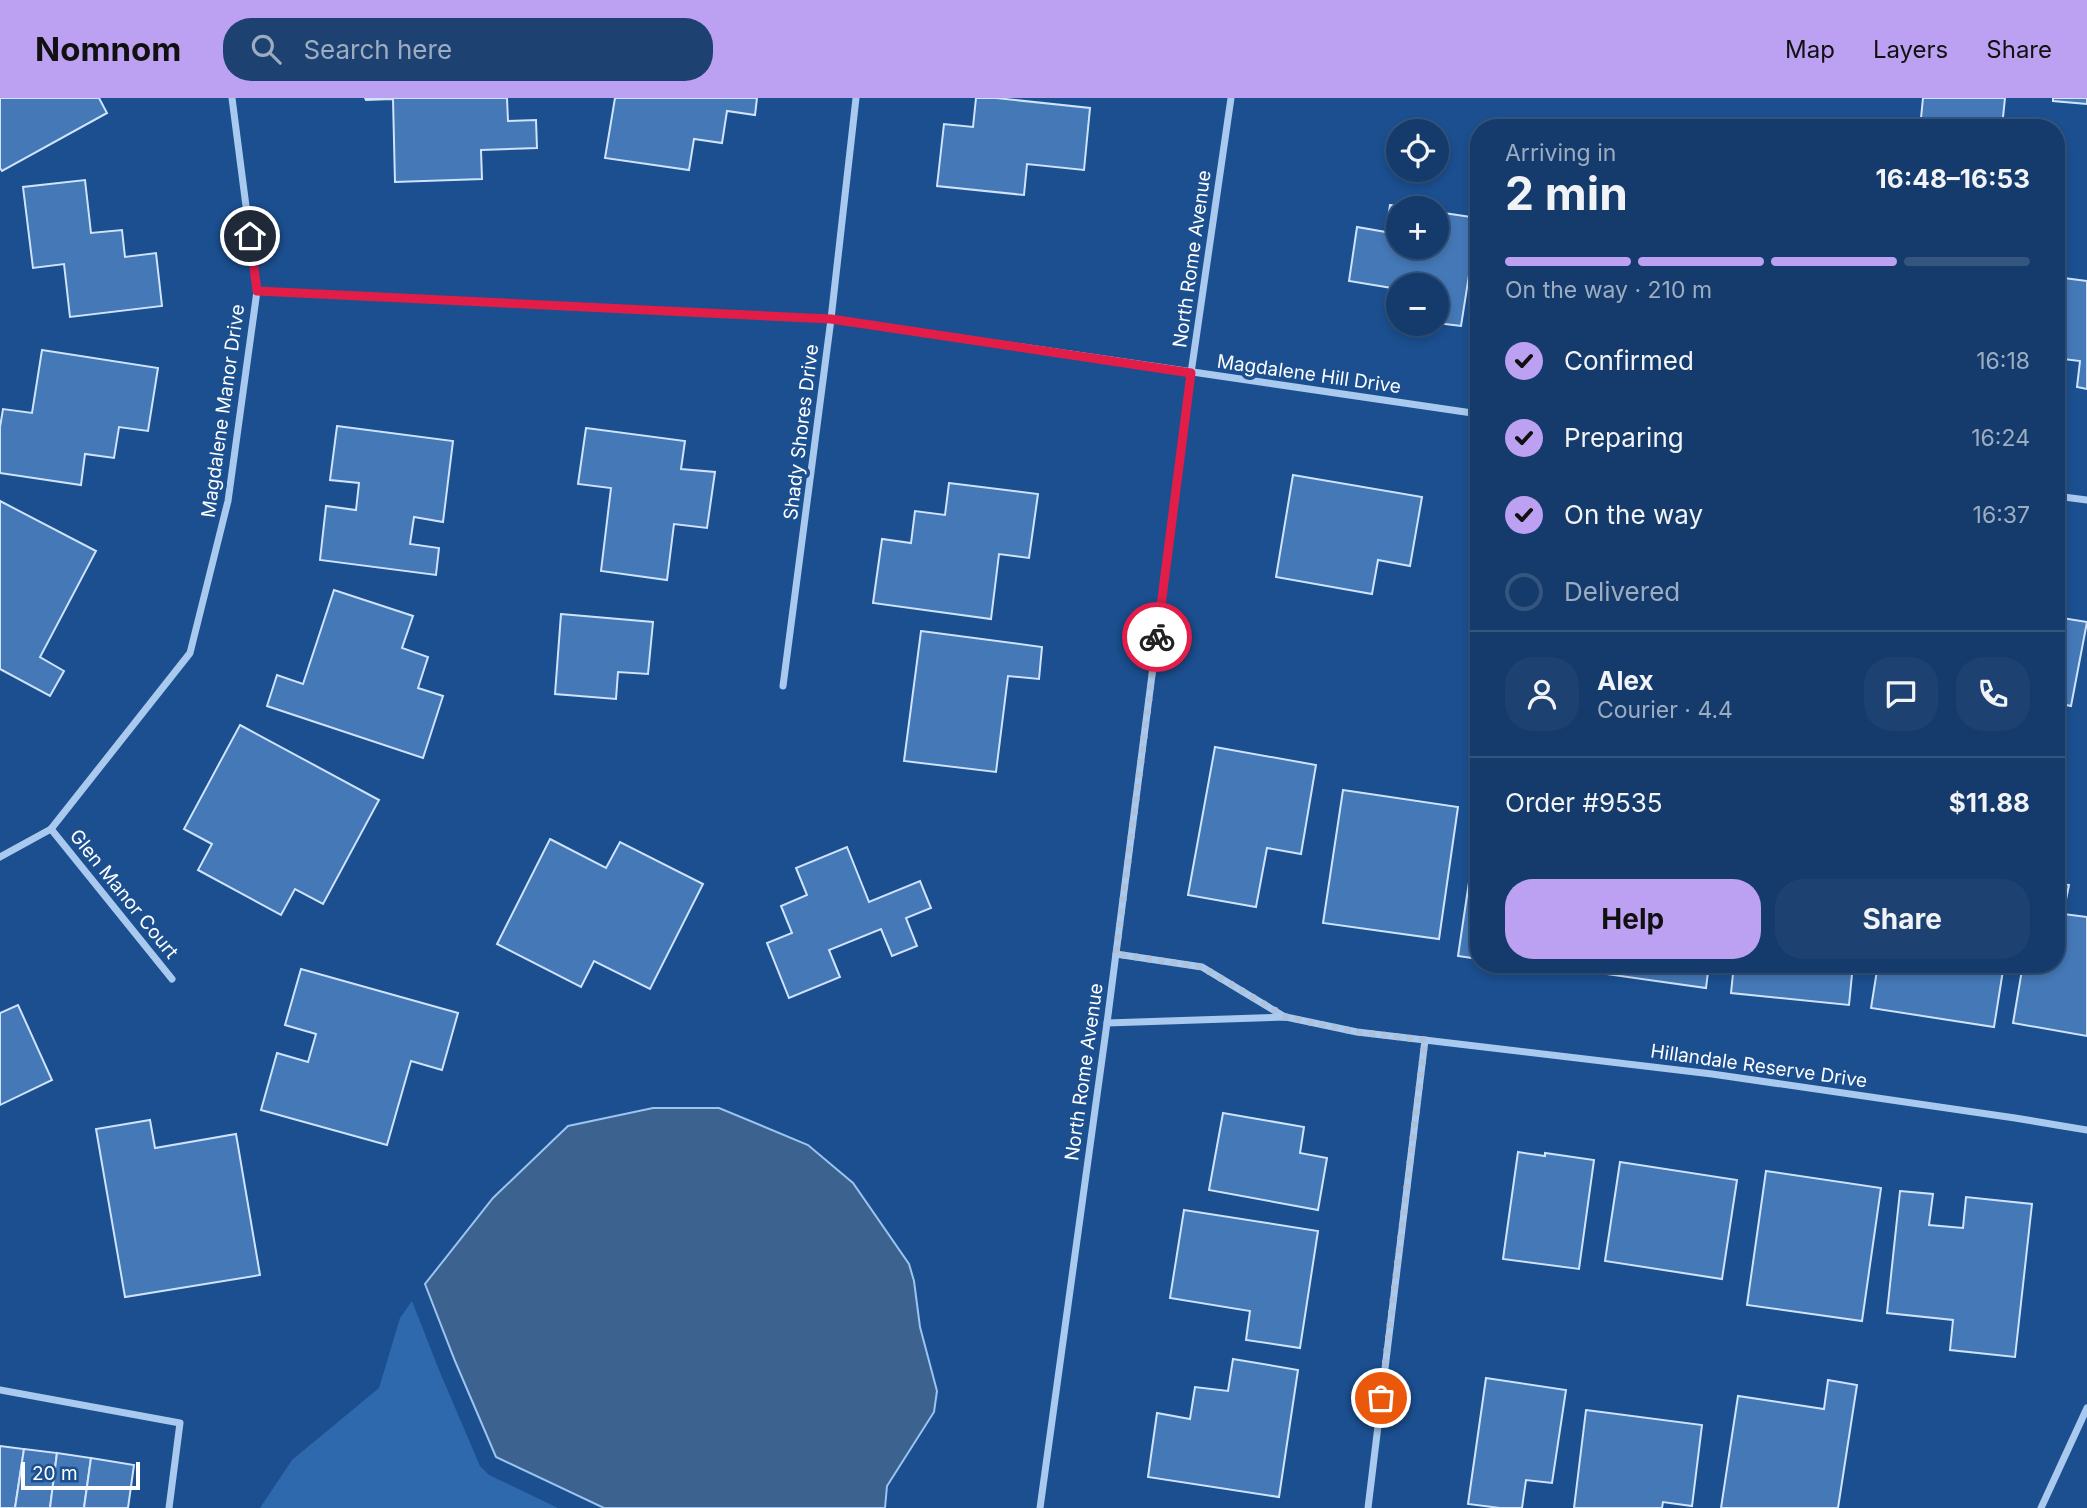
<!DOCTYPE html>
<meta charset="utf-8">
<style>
body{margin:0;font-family:Inter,sans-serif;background:#1d4271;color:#f1f3f6;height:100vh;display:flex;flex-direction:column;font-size:26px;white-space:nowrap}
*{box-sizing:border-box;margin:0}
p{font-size:23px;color:#9dadc1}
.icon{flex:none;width:38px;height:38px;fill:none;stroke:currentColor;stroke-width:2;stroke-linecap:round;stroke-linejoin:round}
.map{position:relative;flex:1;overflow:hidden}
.drawer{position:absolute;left:1470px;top:21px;width:595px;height:854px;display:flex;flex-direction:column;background:#143b6b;border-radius:28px;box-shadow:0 4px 10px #0003,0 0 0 2px #33557e}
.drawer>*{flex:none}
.tools{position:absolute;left:1386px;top:21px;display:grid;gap:14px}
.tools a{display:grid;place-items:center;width:63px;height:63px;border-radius:50%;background:#143b6b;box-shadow:0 4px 10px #0003,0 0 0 2px #33557e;font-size:35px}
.scale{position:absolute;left:21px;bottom:18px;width:119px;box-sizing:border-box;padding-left:7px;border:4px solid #fff;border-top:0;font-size:19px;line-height:24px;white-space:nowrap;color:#fff;-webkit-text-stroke:5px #1b4f8f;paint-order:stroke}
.pin{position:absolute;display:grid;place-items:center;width:60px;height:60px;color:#fff;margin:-30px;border:4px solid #fff;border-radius:50%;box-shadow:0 2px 7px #0007}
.courier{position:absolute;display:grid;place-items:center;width:70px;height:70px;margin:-35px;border:5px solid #e11d48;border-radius:50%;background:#fff;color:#222;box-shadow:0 2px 9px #0007}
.overview em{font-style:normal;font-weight:700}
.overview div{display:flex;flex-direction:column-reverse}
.overview{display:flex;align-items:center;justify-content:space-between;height:119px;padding:0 35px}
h1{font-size:46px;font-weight:700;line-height:52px}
.bar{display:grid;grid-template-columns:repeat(4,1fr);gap:10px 7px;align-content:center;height:84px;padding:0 35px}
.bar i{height:9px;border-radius:5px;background:#33557e}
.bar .selected{background:#bca0f2}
.bar p{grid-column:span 4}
.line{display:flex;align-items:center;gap:18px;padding:0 35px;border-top:2px solid #33557e}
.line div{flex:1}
.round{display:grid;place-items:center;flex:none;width:74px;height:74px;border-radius:28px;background:#1d4271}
ol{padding:0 35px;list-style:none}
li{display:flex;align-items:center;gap:21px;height:77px}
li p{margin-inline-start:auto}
li .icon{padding:7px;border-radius:50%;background:#bca0f2;color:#111;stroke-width:4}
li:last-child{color:#9dadc1}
li i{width:38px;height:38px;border:4px solid #33557e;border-radius:50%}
.action{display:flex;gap:14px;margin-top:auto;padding:14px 35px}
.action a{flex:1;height:80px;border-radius:28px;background:#bca0f2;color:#111;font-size:28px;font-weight:700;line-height:80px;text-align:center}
.action a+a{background:#1d4271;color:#f1f3f6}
header{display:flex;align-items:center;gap:42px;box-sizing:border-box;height:98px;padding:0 35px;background:#bca0f2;color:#111}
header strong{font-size:33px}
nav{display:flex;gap:38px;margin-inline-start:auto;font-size:24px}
.search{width:490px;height:63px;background:#1d4271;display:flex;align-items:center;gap:18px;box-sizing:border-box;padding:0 24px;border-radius:28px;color:#9dadc1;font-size:26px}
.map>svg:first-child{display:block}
.green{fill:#2e69ad}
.water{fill:#3c6290;stroke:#9cc4f0;stroke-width:2}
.building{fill:#4478b7;stroke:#cfe3fa;stroke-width:2}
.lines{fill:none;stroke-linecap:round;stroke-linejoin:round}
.minor{stroke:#a9c9ee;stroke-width:7}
.done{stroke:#afc1d8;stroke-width:7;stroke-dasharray:0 12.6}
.route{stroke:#e11d48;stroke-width:9}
.labels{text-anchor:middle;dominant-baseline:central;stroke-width:7;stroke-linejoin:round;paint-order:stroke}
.street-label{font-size:19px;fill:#fff;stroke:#1b4f8f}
</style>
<header>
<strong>Nomnom</strong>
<div class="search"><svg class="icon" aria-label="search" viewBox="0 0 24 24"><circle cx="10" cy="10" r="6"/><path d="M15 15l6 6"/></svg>Search here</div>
<nav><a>Map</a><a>Layers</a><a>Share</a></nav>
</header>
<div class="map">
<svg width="2087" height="1410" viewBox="0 0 2087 1410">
<rect width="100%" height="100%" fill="#1b4f8f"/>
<!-- green -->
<path class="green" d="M412,1203L439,1272L480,1368L489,1377L558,1410H260L292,1362L379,1290L400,1220Z"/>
<!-- water -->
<path class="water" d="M653,1010H719L808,1047L853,1085L909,1166L914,1183L920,1229L937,1293L934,1314L887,1388L885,1410H604L496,1359L455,1263L425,1186L493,1100L568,1028Z"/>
<!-- building -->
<g class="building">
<path d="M0,0H99L107,15L2,73L0,70Z"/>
<path d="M365,0H507L508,23L536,22L537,50L481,52L482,81L395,84L393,1L366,2Z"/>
<path d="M615,0H757L755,17L727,13L722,45L694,41L689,72L605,60Z"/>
<path d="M976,0H996L1090,10L1084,72L1027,66L1024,97L937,88L944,26L973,29Z"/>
<path d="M1923,0H2005L2002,29L1921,20Z"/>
<path d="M2053,0H2087V6L2053,3Z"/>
<path d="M85,82L91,135L122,132L125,159L156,155L162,208L70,219L64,166L33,170L23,89Z"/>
<path d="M1390,107L1413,110H1398V149H1437V114L1478,120L1461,228L1437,225V187H1398V191L1349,183L1357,129L1386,134Z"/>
<path d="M2056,179L2087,183V291L2077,289L2080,263L2056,260Z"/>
<path d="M42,252L158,270L148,333L119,329L114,360L85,356L81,387L0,375V329L3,311L32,315Z"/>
<path d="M337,328L453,343L443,424L414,419L410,446L439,450L436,477L320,462L326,408L356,412L359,385L330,382Z"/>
<path d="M586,330L685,343L681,371L715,374L707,430L674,426L667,482L601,473L611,390L578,386Z"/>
<path d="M1293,377L1422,399L1410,468L1378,462L1372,496L1276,479Z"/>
<path d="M949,385L1038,396L1029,460L999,456L991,521L873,505L882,441L911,445L915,413L945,417Z"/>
<path d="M0,403L96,453L40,559L64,573L50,598L0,571Z"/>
<path d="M334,492L413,518L402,550L428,559L418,590L443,598L423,660L267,608L277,577L303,586Z"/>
<path d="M561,516L653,524L648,576L618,574L616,601L555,596Z"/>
<path d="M2056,519L2087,524L2071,608L2056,605Z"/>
<path d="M921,533L1042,549L1039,581L1008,578L996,674L904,663Z"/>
<path d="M240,627L379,702L323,806L295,791L281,817L198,772L212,746L184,731Z"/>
<path d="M1215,649L1316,667L1301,756L1267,750L1256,809L1188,797Z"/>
<path d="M1343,692L1458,709L1439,841L1323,825Z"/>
<path d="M1479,717V861L1458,858Z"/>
<path d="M550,741L606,770L620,744L703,786L650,891L594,863L581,889L497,846Z"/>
<path d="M847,749L869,804L920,783L931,810L906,820L917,848L892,858L881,831L829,852L840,879L789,900L767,845L792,835L781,808L807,797L796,770Z"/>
<path d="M2056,785L2069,787L2063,816L2087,819V938L2013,925L2023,866H2056Z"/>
<path d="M1519,866H1574L1572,874Z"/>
<path d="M1593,866H1709L1706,890L1592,874Z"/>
<path d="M1734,866H1853L1849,907L1731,895Z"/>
<path d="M1878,866H2004L1994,929L1871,910Z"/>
<path d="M301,871L458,915L442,972L411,963L387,1047L261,1012L277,955L308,964L316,936L285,927Z"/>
<path d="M18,907L52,982L0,1007V915Z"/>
<path d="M1223,1015L1304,1029L1300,1055L1327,1060L1318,1112L1209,1092Z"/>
<path d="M150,1022L155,1050L236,1036L260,1177L125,1199L96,1031Z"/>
<path d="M1518,1054L1545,1058V1055L1594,1062L1579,1171L1503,1161Z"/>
<path d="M1620,1064L1737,1082L1722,1181L1605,1163Z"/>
<path d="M1766,1073L1881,1090L1862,1223L1747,1207Z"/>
<path d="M1900,1093L1933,1096L1929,1127L1963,1130L1966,1099L2032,1106L2015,1259L1950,1252L1953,1222L1887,1215Z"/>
<path d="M1184,1112L1318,1133L1300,1250L1246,1242L1250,1213L1170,1200Z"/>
<path d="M1233,1261L1298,1272L1279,1399L1148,1379L1157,1315L1190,1321L1195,1289L1228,1293Z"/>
<path d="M1486,1280L1566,1292L1552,1385L1526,1382L1522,1410H1500L1468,1406Z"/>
<path d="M1828,1282L1857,1287L1838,1410H1721L1738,1298L1824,1311Z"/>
<path d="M1586,1312L1702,1327L1692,1408L1663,1404L1662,1410H1574Z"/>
<path d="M0,1348L24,1351L15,1410H0Z"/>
<path d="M24,1351L57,1355L50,1410H15Z"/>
<path d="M57,1355L91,1360L84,1410H50Z"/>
<path d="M91,1360L134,1367L128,1410H84Z"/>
</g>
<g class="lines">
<!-- minor -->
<g class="minor">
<path d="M257,193L831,221L1479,316"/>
<path d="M2056,398L2087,402"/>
<path d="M783,588L831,221L856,0"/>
<path d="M51,731L172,881"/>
<path d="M0,759L51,731L190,555L228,403L257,193L232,0"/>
<path d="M1116,856L1202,869L1285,919"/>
<path d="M1107,925L1286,919L1357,934L1712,976L2015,1020L2087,1032"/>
<path d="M0,1292L180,1325L169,1410"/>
<path d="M1040,1410L1107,925L1191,275L1231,0"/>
<path d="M1368,1410L1425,942"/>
<path d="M2041,1410L2087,1310"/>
</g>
</g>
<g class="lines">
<!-- done -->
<path class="done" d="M1157,539L1116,856L1202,869L1286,919L1357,934L1425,942L1381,1300"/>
<!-- route -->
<path class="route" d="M250,138L257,193L831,221L1191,275L1157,539"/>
</g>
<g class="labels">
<!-- street labels -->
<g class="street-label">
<text transform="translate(1192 161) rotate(-82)">North Rome Avenue</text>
<text transform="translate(1309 276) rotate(8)">Magdalene Hill Drive</text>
<text transform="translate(223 313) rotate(-82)">Magdalene Manor Drive</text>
<text transform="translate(801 334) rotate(-83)">Shady Shores Drive</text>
<text transform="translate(124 796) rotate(51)">Glen Manor Court</text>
<text transform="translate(1759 968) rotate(8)">Hillandale Reserve Drive</text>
<text transform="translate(1084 974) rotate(-82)">North Rome Avenue</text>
</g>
</g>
</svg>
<div class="tools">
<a><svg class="icon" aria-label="locate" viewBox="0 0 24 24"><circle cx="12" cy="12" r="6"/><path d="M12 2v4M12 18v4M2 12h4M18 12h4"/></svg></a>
<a>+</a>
<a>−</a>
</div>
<div class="scale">20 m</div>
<div class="pin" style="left:1381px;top:1300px;background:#ea580c"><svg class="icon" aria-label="bag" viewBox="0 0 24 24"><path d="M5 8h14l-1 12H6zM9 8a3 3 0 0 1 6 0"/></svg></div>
<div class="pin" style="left:250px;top:138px;background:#1f2937"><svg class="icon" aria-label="home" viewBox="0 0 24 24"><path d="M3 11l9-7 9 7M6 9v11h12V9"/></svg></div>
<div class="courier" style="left:1157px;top:539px"><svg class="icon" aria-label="bike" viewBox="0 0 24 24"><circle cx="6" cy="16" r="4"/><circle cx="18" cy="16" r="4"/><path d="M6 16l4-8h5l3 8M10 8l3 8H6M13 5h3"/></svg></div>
<section class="drawer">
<div class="overview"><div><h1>2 min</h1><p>Arriving in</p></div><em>16:48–16:53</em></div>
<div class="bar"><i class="selected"></i><i class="selected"></i><i class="selected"></i><i></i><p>On the way · 210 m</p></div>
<ol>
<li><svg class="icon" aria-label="check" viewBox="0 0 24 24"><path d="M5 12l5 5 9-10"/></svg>Confirmed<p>16:18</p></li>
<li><svg class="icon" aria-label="check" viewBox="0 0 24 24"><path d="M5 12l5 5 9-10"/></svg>Preparing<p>16:24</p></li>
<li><svg class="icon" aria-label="check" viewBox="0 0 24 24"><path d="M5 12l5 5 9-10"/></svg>On the way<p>16:37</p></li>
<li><i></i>Delivered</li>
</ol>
<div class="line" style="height:126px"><a class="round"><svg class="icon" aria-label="person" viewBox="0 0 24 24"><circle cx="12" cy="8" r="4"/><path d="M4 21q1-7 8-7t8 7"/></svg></a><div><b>Alex</b><p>Courier · 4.4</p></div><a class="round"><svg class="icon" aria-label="chat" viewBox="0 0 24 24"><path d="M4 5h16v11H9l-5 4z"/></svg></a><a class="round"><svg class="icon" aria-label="phone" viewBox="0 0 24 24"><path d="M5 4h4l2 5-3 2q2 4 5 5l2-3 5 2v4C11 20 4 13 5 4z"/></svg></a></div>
<div class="line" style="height:91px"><div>Order #9535</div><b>$11.88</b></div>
<div class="action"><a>Help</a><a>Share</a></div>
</section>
</div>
